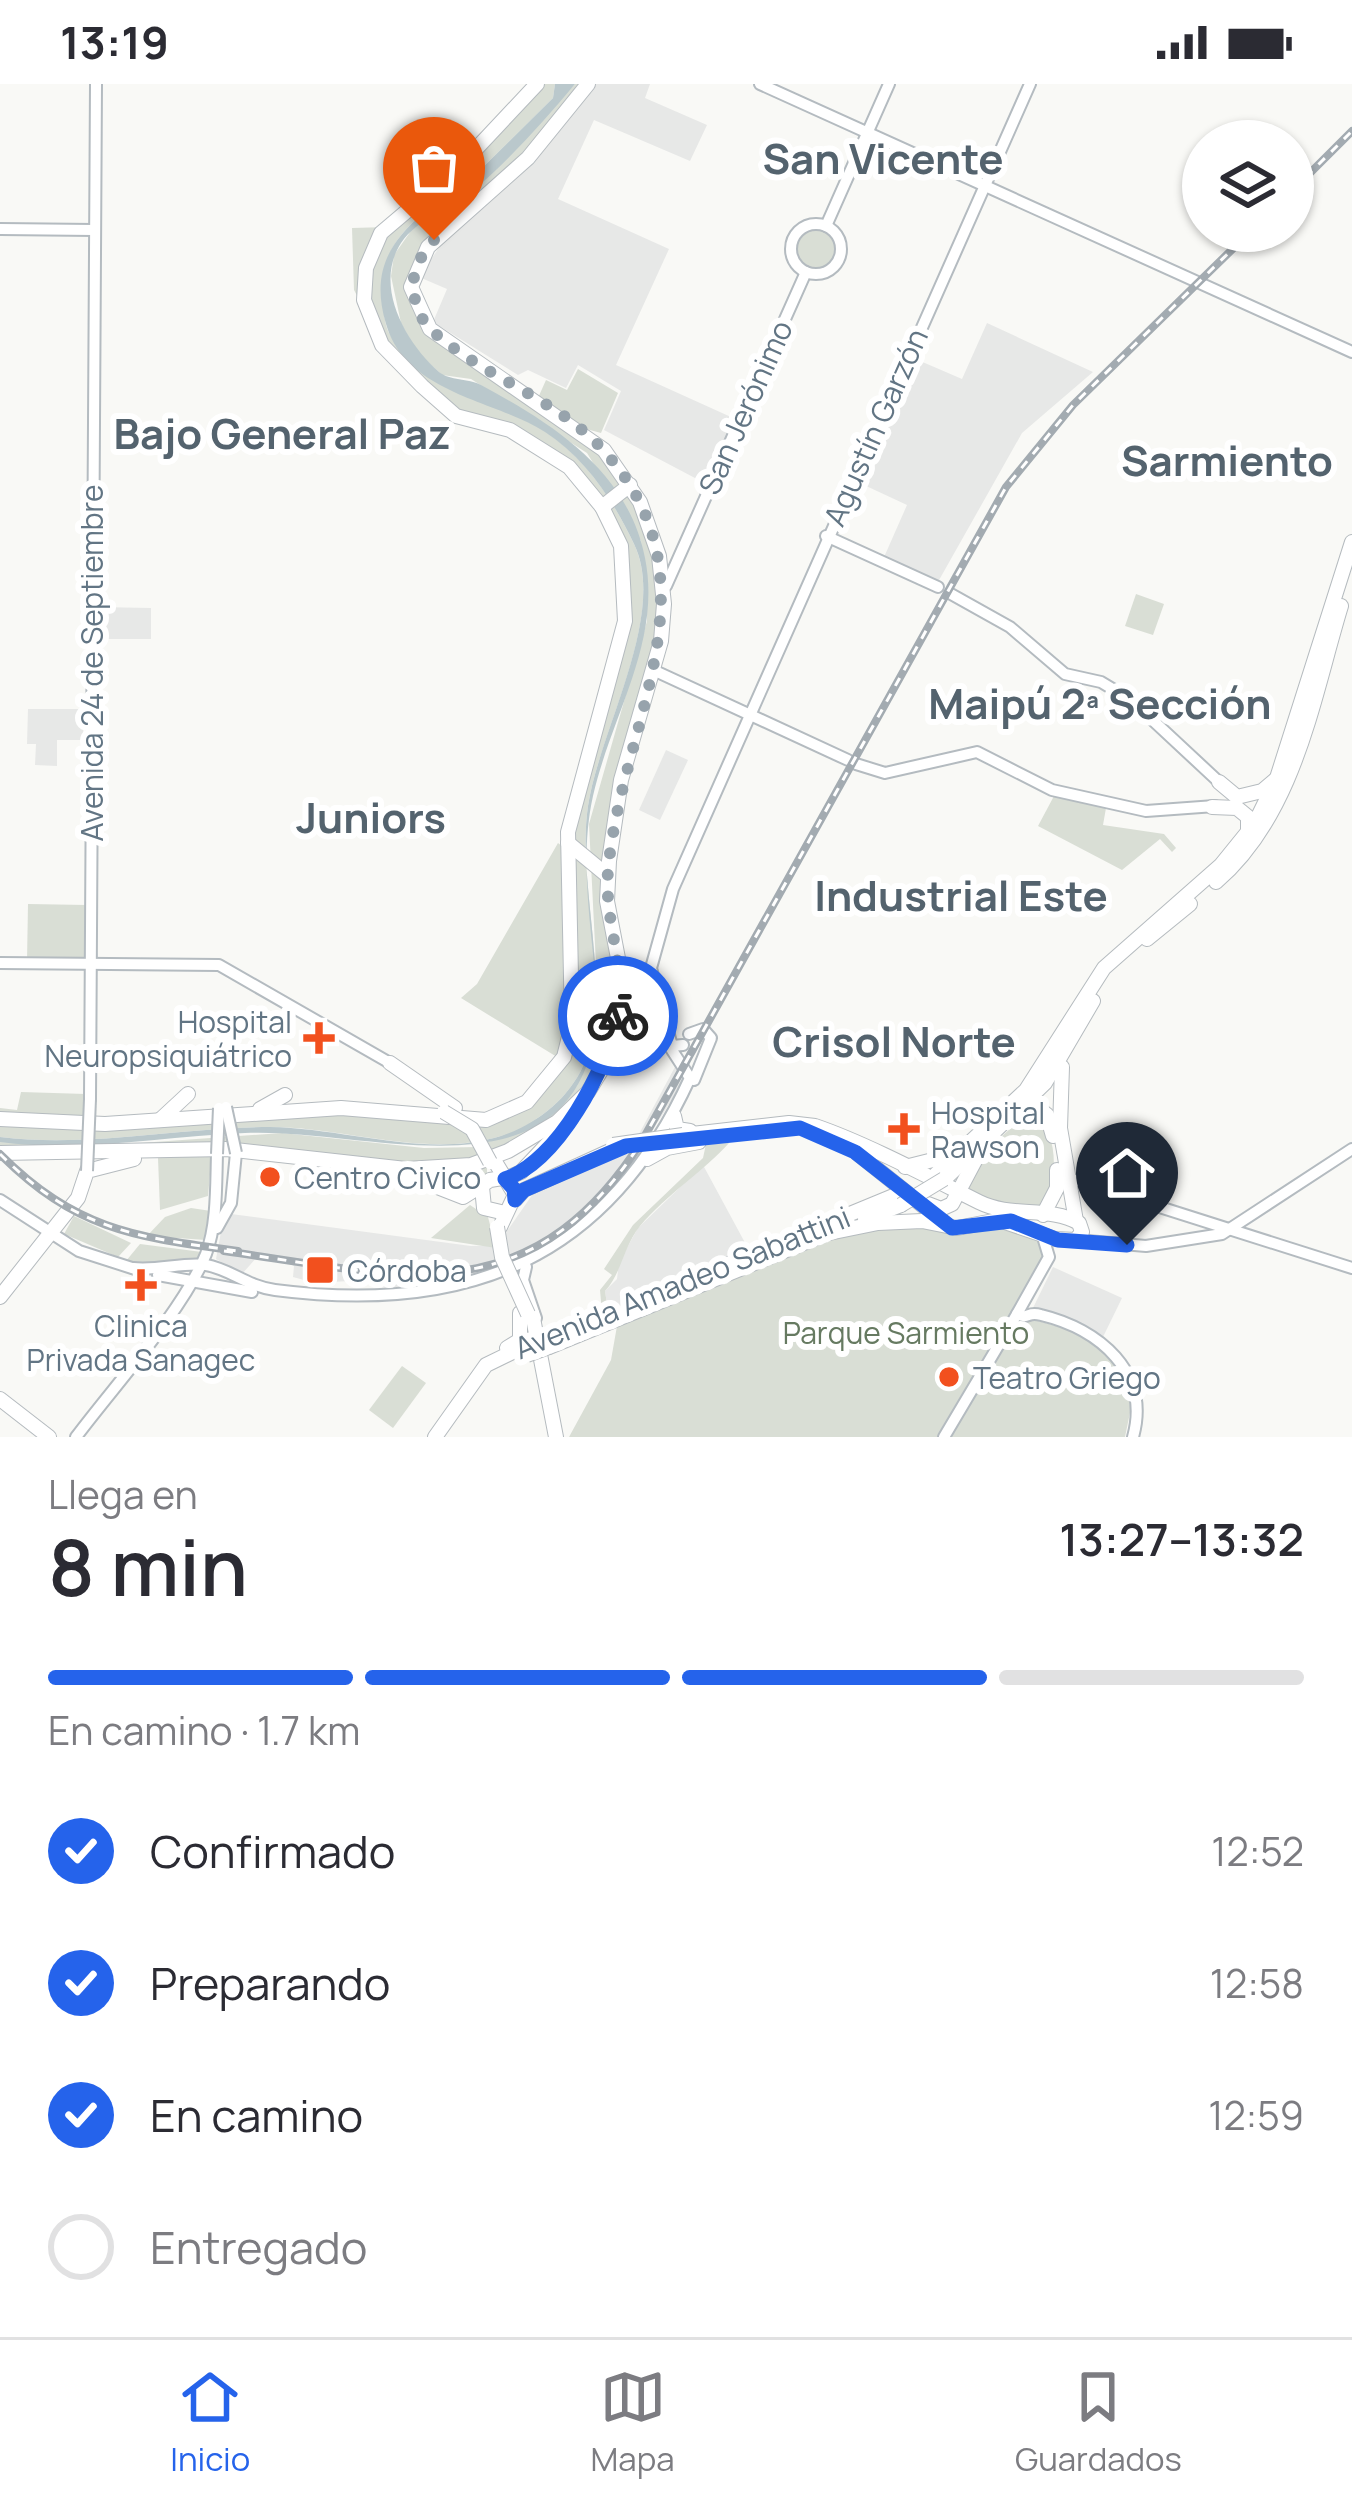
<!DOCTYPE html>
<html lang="es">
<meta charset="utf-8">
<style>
body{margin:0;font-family:Manrope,sans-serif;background:#f2f2f3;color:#2b2b33;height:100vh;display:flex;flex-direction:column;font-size:45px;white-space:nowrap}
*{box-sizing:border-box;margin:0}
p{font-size:39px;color:#7c7c81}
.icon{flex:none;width:66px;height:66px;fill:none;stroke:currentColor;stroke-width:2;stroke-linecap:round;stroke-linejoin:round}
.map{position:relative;height:1353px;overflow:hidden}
.sheet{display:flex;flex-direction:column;background:#fff;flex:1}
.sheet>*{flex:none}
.controls{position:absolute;left:1182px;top:36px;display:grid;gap:24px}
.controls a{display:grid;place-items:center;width:132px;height:132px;border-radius:50%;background:#fff;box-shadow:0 3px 9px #0004;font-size:60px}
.pin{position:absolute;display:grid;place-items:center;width:102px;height:102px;color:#fff;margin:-123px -51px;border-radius:50% 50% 50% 0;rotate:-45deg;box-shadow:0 0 12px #0007}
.pin .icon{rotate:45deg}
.courier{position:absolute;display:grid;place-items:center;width:120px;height:120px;margin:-60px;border:9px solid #2563eb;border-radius:50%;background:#fff;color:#222;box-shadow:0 3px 15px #0007}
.head em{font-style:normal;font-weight:600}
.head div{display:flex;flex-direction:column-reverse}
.head{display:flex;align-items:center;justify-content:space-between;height:204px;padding:0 48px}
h1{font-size:78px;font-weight:600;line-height:90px}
.bar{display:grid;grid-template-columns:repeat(4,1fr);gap:18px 12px;align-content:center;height:144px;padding:0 48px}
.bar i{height:15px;border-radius:9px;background:#e1e1e2}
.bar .selected{background:#2563eb}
.bar p{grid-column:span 4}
ol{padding:0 48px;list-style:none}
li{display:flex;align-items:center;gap:36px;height:132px}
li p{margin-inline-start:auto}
li .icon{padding:12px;border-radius:50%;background:#2563eb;color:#fff;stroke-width:4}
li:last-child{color:#7c7c81}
li i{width:66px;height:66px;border:6px solid #e1e1e2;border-radius:50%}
.status{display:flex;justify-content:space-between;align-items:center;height:84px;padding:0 60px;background:#fff;direction:ltr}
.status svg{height:33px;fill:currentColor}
.tabs{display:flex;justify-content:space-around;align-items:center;height:168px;border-top:3px solid #e1e1e2;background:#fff;font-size:33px;color:#7c7c81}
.tabs a{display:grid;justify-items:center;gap:6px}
.tabs .selected{color:#2563eb}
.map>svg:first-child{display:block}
.built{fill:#e7e8e7}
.green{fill:#d9ded5}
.water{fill:#bac8cc}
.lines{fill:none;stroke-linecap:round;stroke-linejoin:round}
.secondary-casing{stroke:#b4bbc0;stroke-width:14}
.primary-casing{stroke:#b5bbbf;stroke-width:16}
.secondary{stroke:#fff;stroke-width:10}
.primary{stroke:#fff;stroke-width:14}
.rail-casing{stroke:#a3abb1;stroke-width:8}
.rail{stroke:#fff;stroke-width:3;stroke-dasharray:9;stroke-linecap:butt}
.secondary-bridge-casing{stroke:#b4bbc0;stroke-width:14;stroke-linecap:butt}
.primary-bridge-casing{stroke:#b5bbbf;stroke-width:16;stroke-linecap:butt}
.secondary-bridge{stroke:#fff;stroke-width:10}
.primary-bridge{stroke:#fff;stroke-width:14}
.done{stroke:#97a3ac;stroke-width:12;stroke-dasharray:0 21.6}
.route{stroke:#2563eb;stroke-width:15}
.poi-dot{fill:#f2501e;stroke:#fff;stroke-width:4.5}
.labels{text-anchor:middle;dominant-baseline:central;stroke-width:12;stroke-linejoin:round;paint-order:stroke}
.street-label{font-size:30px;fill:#627584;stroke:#fff}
.poi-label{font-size:30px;fill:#627584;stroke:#fff;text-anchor:start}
.park-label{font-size:30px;fill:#667a61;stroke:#fff}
.district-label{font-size:42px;font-weight:bold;fill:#54636e;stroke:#fff}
</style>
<div class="status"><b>13:19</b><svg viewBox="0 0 49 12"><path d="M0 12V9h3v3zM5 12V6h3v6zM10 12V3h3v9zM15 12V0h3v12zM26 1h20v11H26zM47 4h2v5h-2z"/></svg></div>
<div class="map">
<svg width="1352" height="1353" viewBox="0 0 1352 1353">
<rect width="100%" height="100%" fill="#f9f9f6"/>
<!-- built -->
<g class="built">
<path d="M593,0H650L645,14L707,41L690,77L594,36L558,115L669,165L616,281L742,338L712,403L604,346L621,307L578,281L566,304L528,286L518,291L433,238L447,205L419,193L449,149L521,87Z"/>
<path d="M987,239L1093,288L1022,349L934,505L881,480L907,421L849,394L904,270L962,295Z"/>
<path d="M97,523L151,524V555H96Z"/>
<path d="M28,625H84L83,656H57V682L35,681L36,660H27Z"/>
<path d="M666,666L688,676L660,736L639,726Z"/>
<path d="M676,981L686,993L624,1092L591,1127L533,1171L464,1196L387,1204L349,1197L315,1199L293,1193L294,1182L286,1177L257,1173L242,1190L216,1175L223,1137L231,1130L471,1162L506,1161L505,1150L537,1104L607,1077L627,1053L639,1050Z"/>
<path d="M703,1081L750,1168L608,1227L605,1207L617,1195L619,1178L638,1144Z"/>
<path d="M1053,1183L1122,1214L1102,1255L1033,1224Z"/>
</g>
<!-- green -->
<g class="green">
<path d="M537,0H555L553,14L471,95L464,94C411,142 369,158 386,241C389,253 398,262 406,270C454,321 495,315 546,348C587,376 613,416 634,460C668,531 599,647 588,722C576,803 615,909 583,982C568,1017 530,1045 494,1054C422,1073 343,1043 270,1043C180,1043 90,1064 0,1053V1035L105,1040L285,1024L459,1037L522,1022L567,967L568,748L618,567L624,478L583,397L515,348L456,332L387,268L354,206L352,144L387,143L453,89Z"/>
<path d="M575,0H588L553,46L416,183L419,229L538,314L546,296L567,306L578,285L618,309L601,349L579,343L640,418L664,519L621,696L608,792L620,869L618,933L581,1016L487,1077V1090L466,1109C319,1051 155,1067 0,1069V1058L126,1060L282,1049L424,1064L478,1063L553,1027L590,976L598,921L589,740L647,537L641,457L587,369L471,295L442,291L416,267L401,239L391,192L394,171L413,144L464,113Z"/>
<circle cx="816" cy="165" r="22"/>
<path d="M1136,510L1164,520L1153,551L1125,542Z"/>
<path d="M1054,712L1106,724L1103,741L1164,750L1176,764L1172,768L1160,755L1122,786L1038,742Z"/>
<path d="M558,759L563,763L569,925L557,973L461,914L477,900Z"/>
<path d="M28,820L87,821L85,878L27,877Z"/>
<path d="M21,1008L86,1010L84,1034L0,1030V1024L17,1026Z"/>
<path d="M1033,1025C1060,1053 1057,1090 1045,1125L983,1117L968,1103L979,1072Z"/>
<path d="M729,1059C705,1086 666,1111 640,1142C623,1163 622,1189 605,1207L608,1227L602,1229L600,1206L612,1191L604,1185L633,1141L703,1074L706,1060Z"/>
<path d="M212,1069L208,1112L160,1126L158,1074Z"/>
<path d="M470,1121L488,1133L496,1164L431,1154Z"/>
<path d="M191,1124L211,1127L206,1156L147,1152L165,1133Z"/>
<path d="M74,1132L131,1159L118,1173L64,1150Z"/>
<path d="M998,1141L1037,1150L1046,1169L1011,1231C1075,1245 1098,1251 1134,1309L1125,1353H569L611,1276L617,1242L859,1145L925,1143L954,1150Z"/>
<path d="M140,1160L202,1168L196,1176L153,1183L126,1177Z"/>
<path d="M402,1282L426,1299L393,1344L369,1326Z"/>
</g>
<!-- water -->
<path class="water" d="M555,0H575C544,37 511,74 474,106C451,125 418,134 401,159C373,202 406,259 439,288C450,297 468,294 481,301C553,340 628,387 645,474C662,558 611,632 593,712C578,779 593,853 598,921C587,1129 373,1043 245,1049C163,1052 82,1069 0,1058V1053C90,1064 180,1043 270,1043C344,1044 422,1073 494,1054C530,1045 568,1017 583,982C615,909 576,803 588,722C599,647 668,530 634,460C613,416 586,375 545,348C496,316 406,310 386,240C363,163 417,137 464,94L471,95L553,14Z"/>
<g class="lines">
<!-- secondary casing -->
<g class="secondary-casing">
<g id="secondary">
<path d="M760,0L1352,268"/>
<circle cx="816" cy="165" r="25"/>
<path d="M826,142L889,0"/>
<path d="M0,145L94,146"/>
<path d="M826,452L938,503"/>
<path d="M666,502L806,188"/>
<path d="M951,510L1010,543L1065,590L1101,598L1131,616L1219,698"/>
<path d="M653,586L848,676"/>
<path d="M856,680L885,689L977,668L1052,706L1146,727L1215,722"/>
<path d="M0,879L219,881L390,979"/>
<path d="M689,950L703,945L711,954L694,996"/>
<path d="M683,961L672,962L651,884L673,805L1030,0"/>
<path d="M90,1015L96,0"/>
<path d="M1065,1093L1352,1184"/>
<path d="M0,1116L79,1167L135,1185"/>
<path d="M217,1144L231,1119L236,1069"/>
<path d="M1043,1153L1049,1173L1017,1230C1030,1236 1026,1227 1041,1231C1099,1245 1151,1288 1133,1353"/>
<path d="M1076,1156L1146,1162L1222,1150L1352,1065"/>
<path d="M526,1183L523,1196L536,1234"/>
<path d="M133,1184C158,1187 182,1178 206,1181C230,1185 249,1203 275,1206C467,1231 607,1176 690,994L668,960"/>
<path d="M158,1191L252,1208"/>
<path d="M76,1353C114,1302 183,1227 206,1170C217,1141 216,1103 217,1070"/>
<path d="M944,1353L1017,1230"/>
</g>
</g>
<!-- primary casing -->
<g class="primary-casing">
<g id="primary">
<path d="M602,423L630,401"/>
<path d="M1219,698L1237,713L1262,707L1275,696"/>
<path d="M1212,723L1237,724L1248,733V748"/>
<path d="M568,759L608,792"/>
<path d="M1216,798C1295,730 1312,617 1341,522"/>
<path d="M1147,855L1190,820"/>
<path d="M390,979L455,1024"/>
<path d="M1062,983L1060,1044L1076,1137"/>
<path d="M1026,1014L1047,1031L1053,1052"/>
<path d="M260,1025L285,1011"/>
<path d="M674,1032L677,1045L690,1047"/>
<path d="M0,1035L105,1040L341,1024L486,1036L527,1018L564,973L572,941L568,748L625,537L621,462L602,423L569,383L510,346L456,332L422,302L382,261L364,216L366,184L381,149L460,82L537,0"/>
<path d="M161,1035L188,1010"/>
<path d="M683,1051L789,1039L815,1042C865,1059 931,1094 979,1118C1011,1134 1049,1122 1079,1139L1082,1148L1076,1156L1055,1155L999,1136L957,1144L922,1137L878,1139L829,1149"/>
<path d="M0,1069L226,1065L406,1085L471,1081L508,1067L557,1038L588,1008L602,985L618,933L622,895L607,817L609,777L621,696L661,557L664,520L659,472L640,418L604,366L430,245L411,203L428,163L528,74L588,0"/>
<path d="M857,1069L947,1141"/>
<path d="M647,1075L667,1064L699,1058"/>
<path d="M494,1076L515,1111L500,1143"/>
<path d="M905,1083L953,1071"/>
<path d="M399,1088L463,1113L490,1096L502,1094"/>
<path d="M936,1090L1026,1006L1104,884L1221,781L1255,739L1277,694L1352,458"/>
<path d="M948,1092L1045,999L1093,917"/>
<path d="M505,1095L521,1088L571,1035"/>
<path d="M482,1103L484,1124L505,1129"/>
<path d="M515,1116L524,1106L614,1065"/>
<path d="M928,1120L941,1125L952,1120L977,1073"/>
<path d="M1043,1131L1057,1104V1086"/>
<path d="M865,1135L901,1121"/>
<path d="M0,1213L78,1114L87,1087L134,1075"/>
<path d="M629,1221L896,1111"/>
<path d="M532,1229L556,1353"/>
<path d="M549,1263L833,1147"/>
<path d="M507,1264L520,1256V1229"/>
<path d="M0,1315L49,1353"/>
<path d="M435,1353L486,1281L525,1262"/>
</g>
</g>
<!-- secondary -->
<use href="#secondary" class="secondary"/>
<!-- primary -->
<use href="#primary" class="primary"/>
<!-- rail casing -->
<g class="rail-casing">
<g id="rail">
<path d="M1293,106L1352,47"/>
<path d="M0,1070C77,1147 136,1153 238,1167"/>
<path d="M224,1167C401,1192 529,1233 642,1057L1006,403L1073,321L1251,147"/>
</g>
</g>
<!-- rail -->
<use href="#rail" class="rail"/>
<!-- secondary-bridge casing -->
<g class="secondary-bridge-casing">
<g id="secondary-bridge">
<path d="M226,1023L236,1069"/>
<path d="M217,1070L219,1024"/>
<path d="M87,1087L90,1015"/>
</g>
</g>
<!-- primary-bridge casing -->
<g class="primary-bridge-casing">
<g id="primary-bridge">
<path d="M444,1028L472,1045L490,1078"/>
<path d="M613,1061L683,1051"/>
<path d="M901,1121L944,1095"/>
<path d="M497,1143L502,1173L528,1230"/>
<path d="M527,1271L549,1263"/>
</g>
</g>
<!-- secondary-bridge -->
<use href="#secondary-bridge" class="secondary-bridge"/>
<!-- primary-bridge -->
<use href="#primary-bridge" class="primary-bridge"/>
</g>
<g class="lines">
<!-- done -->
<path class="done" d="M434,156C409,184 407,209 426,241C478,292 557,313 605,368C722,499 621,640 608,787C604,837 626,881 618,932"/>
<!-- route -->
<path class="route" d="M618,932C607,984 558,1078 505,1095L514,1105L515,1116L524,1106L626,1062L800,1044L855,1068L952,1144L1011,1137L1058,1156L1127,1161"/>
</g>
<!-- markers -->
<g class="poi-dot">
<path d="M313 936h12v12h12v12h-12v12h-12v-12h-12v-12h12z"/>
<path d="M898 1027h12v12h12v12h-12v12h-12v-12h-12v-12h12z"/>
<circle cx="270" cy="1093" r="12"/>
<rect x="305" y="1171" width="30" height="30" rx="6"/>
<path d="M135 1183h12v12h12v12h-12v12h-12v-12h-12v-12h12z"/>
<circle cx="949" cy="1293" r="12"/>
</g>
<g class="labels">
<!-- street labels -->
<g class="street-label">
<text transform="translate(745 323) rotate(-66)">San Jerónimo</text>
<text transform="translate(875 343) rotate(-66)">Agustín Garzón</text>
<text transform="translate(91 579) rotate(-90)">Avenida 24 de Septiembre</text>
<text transform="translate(682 1198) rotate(-22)">Avenida Amadeo Sabattini</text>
</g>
<!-- poi labels -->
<g class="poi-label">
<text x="292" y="937" text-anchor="end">Hospital<tspan x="292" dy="34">Neuropsiquiátrico</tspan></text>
<text x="931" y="1028">Hospital<tspan x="931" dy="34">Rawson</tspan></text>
<text x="294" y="1093">Centro Civico</text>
<text x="347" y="1186">Córdoba</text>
<text x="141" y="1241" text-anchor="middle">Clinica<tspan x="141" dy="34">Privada Sanagec</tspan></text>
<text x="973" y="1293">Teatro Griego</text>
</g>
<!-- park labels -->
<g class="park-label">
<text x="906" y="1248">Parque Sarmiento</text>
</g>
<!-- district labels -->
<g class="district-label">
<text x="883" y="74">San Vicente</text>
<text x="282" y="349">Bajo General Paz</text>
<text x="1227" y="376">Sarmiento</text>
<text x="1100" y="619">Maipú 2ª Sección</text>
<text x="371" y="733">Juniors</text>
<text x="961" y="811">Industrial Este</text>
<text x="894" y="957">Crisol Norte</text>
</g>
</g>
</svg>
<div class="controls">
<a><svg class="icon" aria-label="layers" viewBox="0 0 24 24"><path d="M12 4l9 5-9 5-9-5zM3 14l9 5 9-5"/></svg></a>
</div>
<div class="pin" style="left:434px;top:156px;background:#ea580c"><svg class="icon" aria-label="bag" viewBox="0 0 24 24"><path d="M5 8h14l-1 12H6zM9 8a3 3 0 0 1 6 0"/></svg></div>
<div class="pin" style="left:1127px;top:1161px;background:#1f2937"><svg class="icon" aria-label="home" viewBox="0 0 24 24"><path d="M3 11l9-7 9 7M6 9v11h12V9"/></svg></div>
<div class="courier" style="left:618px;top:932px"><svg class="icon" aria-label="bike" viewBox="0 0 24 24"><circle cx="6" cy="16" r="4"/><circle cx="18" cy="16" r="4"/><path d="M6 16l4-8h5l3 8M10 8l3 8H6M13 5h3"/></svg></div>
</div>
<section class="sheet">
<div class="head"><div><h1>8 min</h1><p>Llega en</p></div><em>13:27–13:32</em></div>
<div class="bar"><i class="selected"></i><i class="selected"></i><i class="selected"></i><i></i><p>En camino · 1.7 km</p></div>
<ol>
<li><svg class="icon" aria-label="check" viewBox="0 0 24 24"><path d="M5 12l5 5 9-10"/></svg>Confirmado<p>12:52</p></li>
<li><svg class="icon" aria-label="check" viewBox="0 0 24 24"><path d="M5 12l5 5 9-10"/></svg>Preparando<p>12:58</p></li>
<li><svg class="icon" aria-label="check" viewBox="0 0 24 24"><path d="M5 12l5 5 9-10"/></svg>En camino<p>12:59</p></li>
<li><i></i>Entregado</li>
</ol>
</section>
<nav class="tabs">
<a class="selected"><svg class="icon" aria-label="home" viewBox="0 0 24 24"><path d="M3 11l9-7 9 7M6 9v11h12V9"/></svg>Inicio</a>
<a><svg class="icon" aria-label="map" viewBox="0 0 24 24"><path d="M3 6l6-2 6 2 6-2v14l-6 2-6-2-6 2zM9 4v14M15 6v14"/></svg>Mapa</a>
<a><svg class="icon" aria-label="saved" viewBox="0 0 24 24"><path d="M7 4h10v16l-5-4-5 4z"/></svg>Guardados</a>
</nav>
